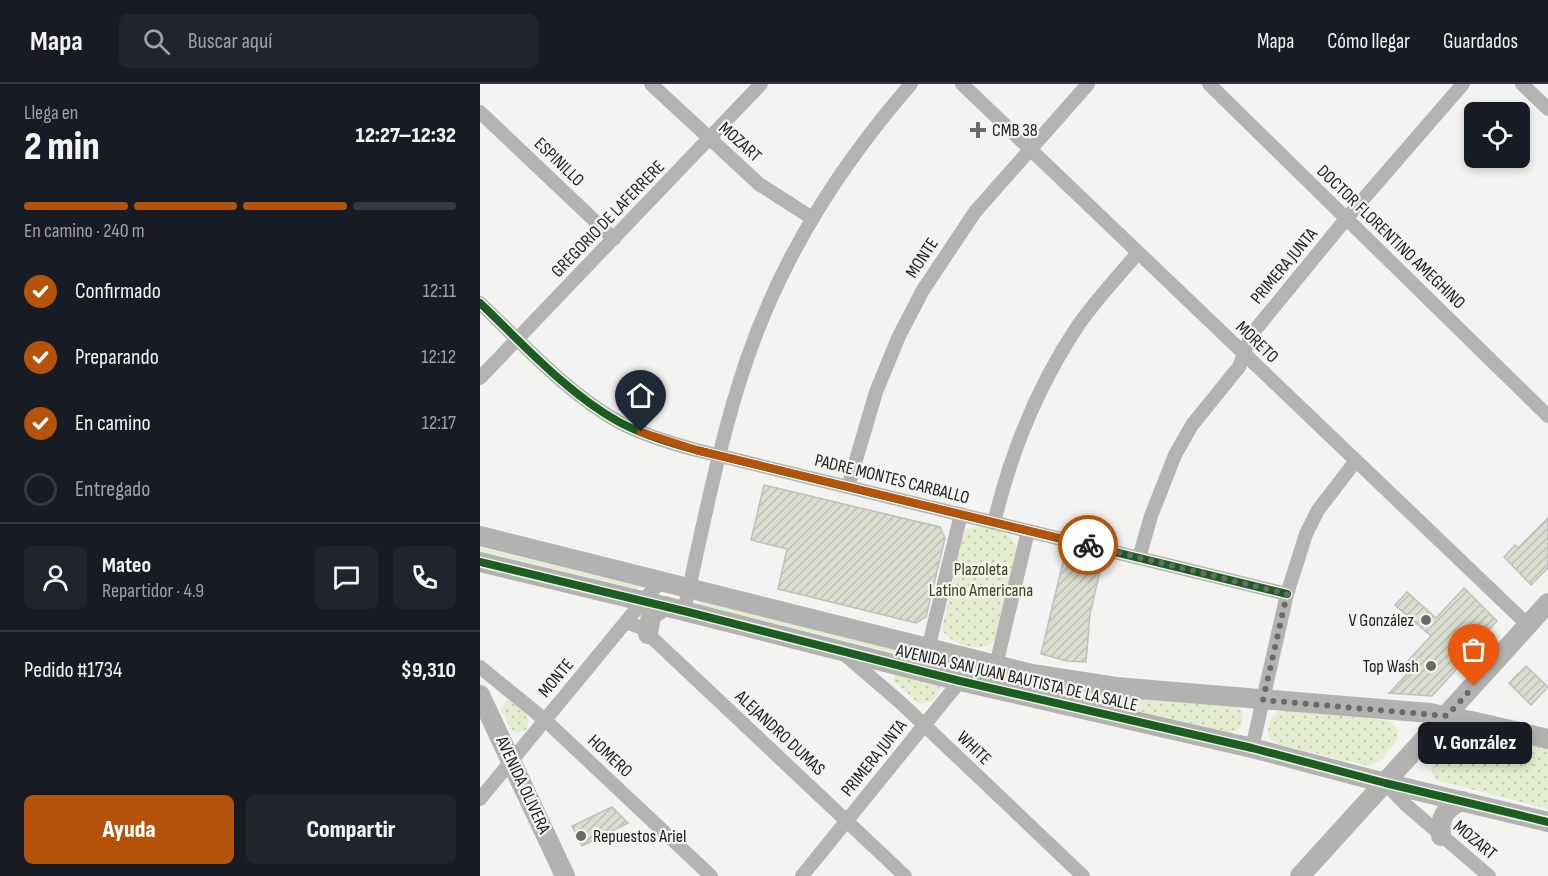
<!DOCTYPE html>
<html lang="es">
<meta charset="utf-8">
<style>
body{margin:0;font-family:"Sofia Sans Condensed",sans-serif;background:#20242c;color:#f1f3f6;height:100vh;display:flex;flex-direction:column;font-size:22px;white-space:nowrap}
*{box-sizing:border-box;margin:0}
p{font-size:20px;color:#9ea1a6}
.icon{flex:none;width:33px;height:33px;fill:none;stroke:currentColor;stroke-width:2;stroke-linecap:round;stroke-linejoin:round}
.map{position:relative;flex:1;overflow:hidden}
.sheet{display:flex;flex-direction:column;background:#171b24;width:480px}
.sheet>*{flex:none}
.controls{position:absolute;left:984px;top:18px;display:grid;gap:12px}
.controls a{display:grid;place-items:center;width:66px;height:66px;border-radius:9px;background:#171b24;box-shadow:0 3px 9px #0003;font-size:30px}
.pin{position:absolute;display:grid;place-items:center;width:51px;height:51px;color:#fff;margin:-62px -26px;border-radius:50% 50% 50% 0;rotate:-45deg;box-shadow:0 0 6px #0007}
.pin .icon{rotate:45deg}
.courier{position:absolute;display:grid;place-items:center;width:60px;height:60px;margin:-30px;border:4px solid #b45309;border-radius:50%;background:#fff;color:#222;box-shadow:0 2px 8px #0007}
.bubble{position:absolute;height:42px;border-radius:9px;background:#171b24;box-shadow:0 3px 9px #0003;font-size:20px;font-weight:800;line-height:42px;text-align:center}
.headline em{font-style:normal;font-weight:800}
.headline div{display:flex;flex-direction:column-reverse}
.headline{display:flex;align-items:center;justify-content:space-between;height:102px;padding:0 24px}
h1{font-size:39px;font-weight:800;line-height:45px}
.bar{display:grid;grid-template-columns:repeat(4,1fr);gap:9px 6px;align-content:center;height:72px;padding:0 24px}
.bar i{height:8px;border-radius:4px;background:#363941}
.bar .on{background:#b45309}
.bar p{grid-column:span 4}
.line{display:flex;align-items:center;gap:15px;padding:0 24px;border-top:2px solid #363941}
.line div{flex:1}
.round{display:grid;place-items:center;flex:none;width:63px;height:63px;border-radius:9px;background:#20242c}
ol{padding:0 24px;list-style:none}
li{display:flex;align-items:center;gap:18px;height:66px}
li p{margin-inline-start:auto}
li .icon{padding:6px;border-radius:50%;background:#b45309;color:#fff;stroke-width:4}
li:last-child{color:#9ea1a6}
li i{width:33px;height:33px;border:3px solid #363941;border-radius:50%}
.button{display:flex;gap:12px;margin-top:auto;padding:12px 24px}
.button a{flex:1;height:69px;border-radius:9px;background:#b45309;color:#fff;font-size:24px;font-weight:800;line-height:69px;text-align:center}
.button a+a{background:#20242c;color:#f1f3f6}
header{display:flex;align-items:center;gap:36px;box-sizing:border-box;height:84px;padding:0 30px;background:#171b24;border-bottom:2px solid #363941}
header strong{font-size:28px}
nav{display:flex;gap:33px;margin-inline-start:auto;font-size:21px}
.search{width:420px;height:54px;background:#20242c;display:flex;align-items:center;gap:15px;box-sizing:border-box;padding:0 21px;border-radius:9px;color:#9ea1a6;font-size:22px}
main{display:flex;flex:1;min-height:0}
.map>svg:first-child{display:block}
.green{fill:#e4edcf}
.park{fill:url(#park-dots)}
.building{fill:url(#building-hatch);stroke:#bfbfbd;stroke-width:1.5}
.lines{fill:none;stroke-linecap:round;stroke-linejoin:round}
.street{stroke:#b2b3b2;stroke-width:14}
.secondary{stroke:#b2b3b1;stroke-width:20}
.cycleway-casing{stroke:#f3f5f0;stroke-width:11}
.cycleway{stroke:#1b5e20;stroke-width:8}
.done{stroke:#6a6b68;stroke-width:6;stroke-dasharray:0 10.8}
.route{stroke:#b45309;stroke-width:8}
.poi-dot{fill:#6a6b68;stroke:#f3f5f0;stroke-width:2}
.labels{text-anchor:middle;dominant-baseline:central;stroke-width:4.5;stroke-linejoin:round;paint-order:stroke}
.poi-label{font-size:18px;fill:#20211f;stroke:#f3f5f0;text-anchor:start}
.street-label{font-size:18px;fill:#20211f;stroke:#f3f5f0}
.park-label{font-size:18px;fill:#3a4514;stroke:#f3f5f0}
</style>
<header>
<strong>Mapa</strong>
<div class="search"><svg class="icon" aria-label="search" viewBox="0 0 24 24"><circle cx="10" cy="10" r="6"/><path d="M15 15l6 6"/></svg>Buscar aquí</div>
<nav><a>Mapa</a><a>Cómo llegar</a><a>Guardados</a></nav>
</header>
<main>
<section class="sheet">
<div class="headline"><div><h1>2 min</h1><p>Llega en</p></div><em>12:27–12:32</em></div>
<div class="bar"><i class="on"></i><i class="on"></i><i class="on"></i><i></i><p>En camino · 240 m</p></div>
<ol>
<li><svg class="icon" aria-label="check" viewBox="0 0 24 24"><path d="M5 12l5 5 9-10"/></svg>Confirmado<p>12:11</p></li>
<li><svg class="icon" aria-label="check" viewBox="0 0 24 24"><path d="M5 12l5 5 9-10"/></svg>Preparando<p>12:12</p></li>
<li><svg class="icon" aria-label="check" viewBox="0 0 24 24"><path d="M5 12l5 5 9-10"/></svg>En camino<p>12:17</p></li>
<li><i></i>Entregado</li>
</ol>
<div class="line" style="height:108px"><a class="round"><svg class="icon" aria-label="person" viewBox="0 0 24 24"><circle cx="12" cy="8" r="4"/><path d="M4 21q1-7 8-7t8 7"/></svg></a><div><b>Mateo</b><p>Repartidor · 4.9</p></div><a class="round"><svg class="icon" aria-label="chat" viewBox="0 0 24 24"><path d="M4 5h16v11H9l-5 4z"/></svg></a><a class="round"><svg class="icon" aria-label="phone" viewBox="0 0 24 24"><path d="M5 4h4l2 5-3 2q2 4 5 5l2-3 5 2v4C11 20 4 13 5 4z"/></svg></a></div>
<div class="line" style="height:78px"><div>Pedido #1734</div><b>$9,310</b></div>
<div class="button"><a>Ayuda</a><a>Compartir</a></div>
</section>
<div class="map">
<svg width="1068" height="792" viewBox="0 0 1068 792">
<defs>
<pattern id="park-dots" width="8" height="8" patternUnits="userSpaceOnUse" patternTransform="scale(1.5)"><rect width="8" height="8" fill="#e4edcf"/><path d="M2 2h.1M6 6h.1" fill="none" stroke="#c3cbb1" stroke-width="1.8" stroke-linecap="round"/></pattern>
<pattern id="building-hatch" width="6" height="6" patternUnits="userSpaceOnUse" patternTransform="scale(1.5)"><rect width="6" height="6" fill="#dadecf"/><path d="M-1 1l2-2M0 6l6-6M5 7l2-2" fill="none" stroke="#bbbeb1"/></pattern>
</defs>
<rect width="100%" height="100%" fill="#f3f4f1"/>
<!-- green -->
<g class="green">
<path d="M0,463L158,502L159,503L158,505L0,467Z"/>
<path d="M219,516L467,579L465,581L218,520Z"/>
<path d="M502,586L597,608L595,612L501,589Z"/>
</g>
<!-- park -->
<g class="park">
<path d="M497,442C513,446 537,447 537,468L516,553C508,573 467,560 462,545L482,454L486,446Z"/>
<path d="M415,590L459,601L461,605C456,615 449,622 438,619L413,597Z"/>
<path d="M597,608L758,623C765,630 764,639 758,646L750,649L595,612Z"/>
<path d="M27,616H32L45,629L49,639L45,647L38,649L31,646L21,625Z"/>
<path d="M802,626L906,636C923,643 920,655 909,666C905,671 900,678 894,680C889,682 884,681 879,680L794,659L788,651C788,641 791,629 802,626Z"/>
<path d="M983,646L1068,665V725L956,696L952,689L951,677L971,654Z"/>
</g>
<!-- building -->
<g class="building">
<path d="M284,401L460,443L465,454L446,533L436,539L298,505L307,465L271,456Z"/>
<path d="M1068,434V484L1051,501L1024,473L1035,461L1038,464Z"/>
<path d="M584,474L621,483L610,530L606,578L587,577L561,570Z"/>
<path d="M984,504L1017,537L991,566L993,567L952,612L909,609L927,590L921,584L951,552L915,521L927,508L956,534Z"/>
<path d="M1046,582L1068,603L1051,621L1029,599Z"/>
<path d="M132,723L148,739L102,762L92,742Z"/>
</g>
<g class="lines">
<!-- street -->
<g class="street">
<path d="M171,0L279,100L332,134"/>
<path d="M482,0L1048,541"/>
<path d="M729,0L1068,332"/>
<path d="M1042,0L1068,25"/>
<path d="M0,28L134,155"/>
<path d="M0,219C42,259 88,310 139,338C163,351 190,359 216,366L807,510"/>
<path d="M0,294L281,0"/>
<path d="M368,403L396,308L419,252L443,206L495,128L608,0"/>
<path d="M514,439C531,367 558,301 599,240C617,215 638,192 658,169"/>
<path d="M659,474L671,432L695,371L712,341L759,283L771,251L866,135L983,0"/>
<path d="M204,527C223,443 239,357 267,275C303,171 359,83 431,0"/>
<path d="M146,538L162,544L168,550L425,792"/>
<path d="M448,565L481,430"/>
<path d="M364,570L421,619L603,792"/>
<path d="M516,581L548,447"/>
<path d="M0,583L65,636L231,792"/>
<path d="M772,664L807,510L826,450L838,426L875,378"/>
<path d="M905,699L925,720L1009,792"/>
<path d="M0,715L163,517L181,497"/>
<path d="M322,792L480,597L486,574"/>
</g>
<!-- secondary -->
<g class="secondary">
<path d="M0,452L552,590L636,603L950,629L996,638L1068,655"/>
<path d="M0,478L204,527L480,597L772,664L905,699L1068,738"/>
<path d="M168,550L171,531L185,522"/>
<path d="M0,611L85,792"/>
<path d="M961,752C959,734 965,724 982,717"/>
<path d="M820,792L1068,519"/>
</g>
<!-- cycleway casing -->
<g class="cycleway-casing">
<g id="cycleway">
<path d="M0,219C42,259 88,310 139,338C163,351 190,359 216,366L807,510"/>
<path d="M0,478L204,527L480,597L772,664L905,699L1068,738"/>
</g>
</g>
<!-- cycleway -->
<use href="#cycleway" class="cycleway"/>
</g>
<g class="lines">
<!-- done -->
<path class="done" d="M608,461L807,510L783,616L967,632L994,602"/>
<!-- route -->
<path class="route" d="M161,348L216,366L608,461"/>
</g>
<!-- markers -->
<g class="poi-dot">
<path d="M495 37h6v6h6v6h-6v6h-6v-6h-6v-6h6z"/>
<circle cx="946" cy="536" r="6"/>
<circle cx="951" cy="582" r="6"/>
<circle cx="101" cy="752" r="6"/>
</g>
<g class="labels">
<!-- poi labels -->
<g class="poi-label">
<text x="512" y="46">CMB 38</text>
<text x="934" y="536" text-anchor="end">V González</text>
<text x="939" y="582" text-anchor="end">Top Wash</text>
<text x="113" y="752">Repuestos Ariel</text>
</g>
<!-- street labels -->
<g class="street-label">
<text transform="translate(260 58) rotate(42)">MOZART</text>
<text transform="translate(79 78) rotate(44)">ESPINILLO</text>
<text transform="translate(128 135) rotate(-46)">GREGORIO DE LAFERRERE</text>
<text transform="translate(911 153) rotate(44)">DOCTOR FLORENTINO AMEGHINO</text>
<text transform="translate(442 174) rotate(-57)">MONTE</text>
<text transform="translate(804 182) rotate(-50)">PRIMERA JUNTA</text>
<text transform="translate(777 258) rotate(44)">MORETO</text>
<text transform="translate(412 395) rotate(14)">PADRE MONTES CARBALLO</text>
<text transform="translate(76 594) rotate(-50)">MONTE</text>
<text transform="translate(537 594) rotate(13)">AVENIDA SAN JUAN BAUTISTA DE LA SALLE</text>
<text transform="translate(300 649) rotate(43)">ALEJANDRO DUMAS</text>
<text transform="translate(494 664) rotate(44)">WHITE</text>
<text transform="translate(130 672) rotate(43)">HOMERO</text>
<text transform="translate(394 674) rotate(-51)">PRIMERA JUNTA</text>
<text transform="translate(43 701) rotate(65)">AVENIDA OLIVERA</text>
<text transform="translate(995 756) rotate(40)">MOZART</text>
</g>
<!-- park labels -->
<g class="park-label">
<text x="501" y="485">Plazoleta<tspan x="501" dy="21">Latino Americana</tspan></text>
</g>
</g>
</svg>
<div class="controls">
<a><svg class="icon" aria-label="locate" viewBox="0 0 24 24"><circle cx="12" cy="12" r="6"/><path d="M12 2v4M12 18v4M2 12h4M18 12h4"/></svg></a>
</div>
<div class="pin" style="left:994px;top:602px;background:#ea580c"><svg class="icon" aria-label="bag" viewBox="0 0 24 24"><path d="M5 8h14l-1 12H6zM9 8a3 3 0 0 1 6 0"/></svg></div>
<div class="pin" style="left:161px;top:348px;background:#1f2937"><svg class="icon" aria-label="home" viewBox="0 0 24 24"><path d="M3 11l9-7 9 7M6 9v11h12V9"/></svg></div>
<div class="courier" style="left:608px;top:461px"><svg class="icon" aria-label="bike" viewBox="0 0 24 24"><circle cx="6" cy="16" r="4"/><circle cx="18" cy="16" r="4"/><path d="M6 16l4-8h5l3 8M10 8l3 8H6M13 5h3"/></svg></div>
<div class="bubble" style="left:938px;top:638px;width:114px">V. González</div>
</div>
</main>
